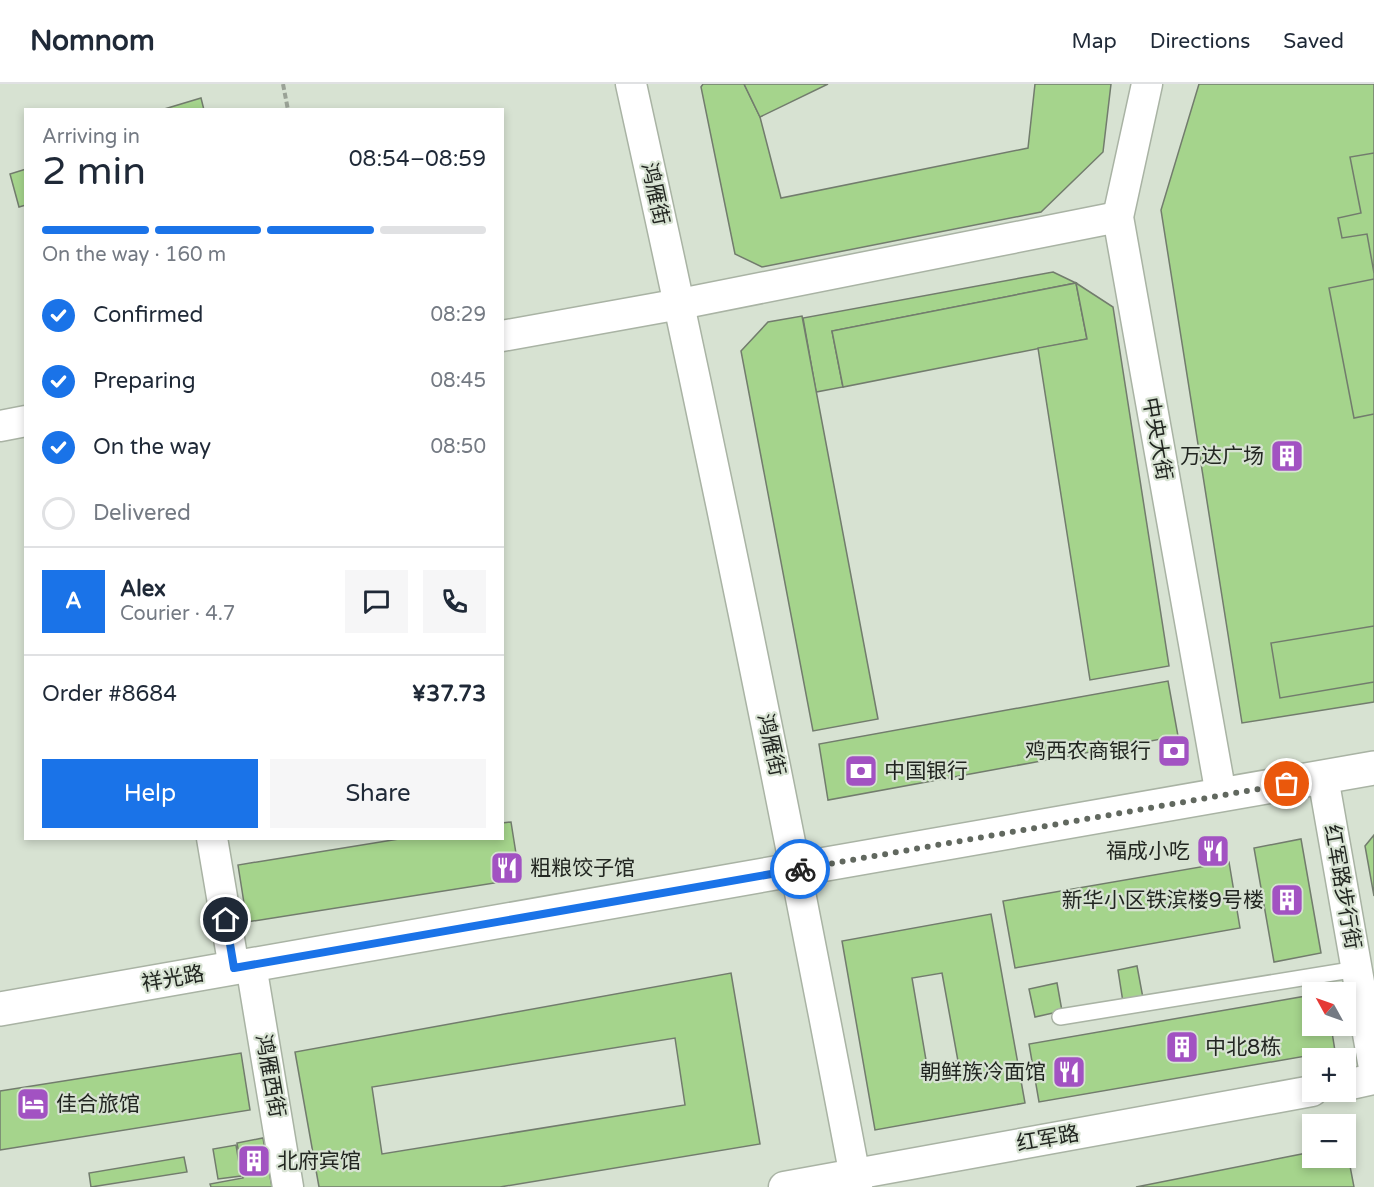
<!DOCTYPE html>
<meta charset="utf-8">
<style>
body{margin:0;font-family:"Varela Round","Noto Sans SC",sans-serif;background:#f6f6f7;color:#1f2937;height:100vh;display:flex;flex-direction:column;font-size:22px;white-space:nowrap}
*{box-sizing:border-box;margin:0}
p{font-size:20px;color:#747a83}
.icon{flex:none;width:33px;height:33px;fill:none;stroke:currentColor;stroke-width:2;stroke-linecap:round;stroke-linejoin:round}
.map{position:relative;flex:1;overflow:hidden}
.side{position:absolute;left:24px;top:24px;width:480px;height:732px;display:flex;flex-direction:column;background:#fff;border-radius:0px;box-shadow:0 3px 9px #0003}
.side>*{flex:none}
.needle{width:39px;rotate:310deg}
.controls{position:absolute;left:1302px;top:898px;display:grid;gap:12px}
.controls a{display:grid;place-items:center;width:54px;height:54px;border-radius:0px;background:#fff;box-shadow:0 3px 9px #0003;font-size:30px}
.pin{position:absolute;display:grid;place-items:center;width:51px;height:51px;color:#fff;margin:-26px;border:3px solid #fff;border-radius:50%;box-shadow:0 2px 6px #0007}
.courier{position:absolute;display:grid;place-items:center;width:60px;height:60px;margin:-30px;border:4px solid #1a73e8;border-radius:50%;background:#fff;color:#222;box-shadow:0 2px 8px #0007}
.head em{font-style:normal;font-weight:600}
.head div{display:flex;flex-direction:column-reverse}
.head{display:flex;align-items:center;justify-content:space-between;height:102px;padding:0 18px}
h1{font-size:39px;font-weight:600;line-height:45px}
.bar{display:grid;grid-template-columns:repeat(4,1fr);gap:9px 6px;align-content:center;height:72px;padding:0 18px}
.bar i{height:8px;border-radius:4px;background:#e0e1e3}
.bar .active{background:#1a73e8}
.bar p{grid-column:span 4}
.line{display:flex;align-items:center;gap:15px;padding:0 18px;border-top:2px solid #e0e1e3}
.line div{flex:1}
.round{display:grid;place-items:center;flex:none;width:63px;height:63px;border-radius:0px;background:#f6f6f7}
ol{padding:0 18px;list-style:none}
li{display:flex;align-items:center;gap:18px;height:66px}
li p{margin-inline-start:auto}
li .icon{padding:6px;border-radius:50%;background:#1a73e8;color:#fff;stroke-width:4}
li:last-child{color:#747a83}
li i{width:33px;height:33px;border:3px solid #e0e1e3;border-radius:50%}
.primary-button{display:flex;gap:12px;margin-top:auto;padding:12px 18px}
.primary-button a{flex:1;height:69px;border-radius:0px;background:#1a73e8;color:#fff;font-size:24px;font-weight:600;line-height:69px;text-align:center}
.primary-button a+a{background:#f6f6f7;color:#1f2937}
header{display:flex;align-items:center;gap:36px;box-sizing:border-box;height:84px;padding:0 30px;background:#fff;border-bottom:2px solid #e0e1e3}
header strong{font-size:28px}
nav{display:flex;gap:33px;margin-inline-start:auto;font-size:21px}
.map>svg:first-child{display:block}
.building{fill:#a5d48c;stroke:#727c6d;stroke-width:1.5;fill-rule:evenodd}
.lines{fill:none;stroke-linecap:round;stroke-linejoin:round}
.lane-casing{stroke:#a9b3a4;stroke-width:18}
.street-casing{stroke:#a9b3a4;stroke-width:33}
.secondary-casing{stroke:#a9b3a4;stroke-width:36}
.path{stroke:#9aa296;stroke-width:4;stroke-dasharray:6 3;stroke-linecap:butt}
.lane{stroke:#fff;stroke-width:15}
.street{stroke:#fff;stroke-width:30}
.secondary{stroke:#fff;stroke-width:33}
.done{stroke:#61685f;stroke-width:6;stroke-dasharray:0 10.8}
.route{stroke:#1a73e8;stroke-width:8}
.labels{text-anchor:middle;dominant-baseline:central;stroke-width:4.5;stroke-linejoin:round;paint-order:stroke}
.street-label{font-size:21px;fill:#222621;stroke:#d7e2d2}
.poi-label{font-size:21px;fill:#222621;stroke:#d7e2d2;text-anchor:end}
</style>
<header>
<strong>Nomnom</strong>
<nav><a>Map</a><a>Directions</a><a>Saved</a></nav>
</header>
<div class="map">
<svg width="1374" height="1103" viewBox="0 0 1374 1103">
<rect width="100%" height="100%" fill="#d7e2d2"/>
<!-- building -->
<g class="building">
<path d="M703,0H744L760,33L781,114L1028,64L1035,0H1111L1103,68L1041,128L762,183L735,170L701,3Z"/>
<path d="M744,0H828L760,33Z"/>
<path d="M1199,0H1374V618L1242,639L1161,126Z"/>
<path d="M201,14L204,26H161Z"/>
<path d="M1374,69V189L1367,150L1342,154L1338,134L1361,129L1350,73Z"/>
<path d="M26,85V121L19,123L10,90Z"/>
<path d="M1053,188L1076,199L832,247L843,303L816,308L803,234Z"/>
<path d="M1374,195V330L1354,334L1329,204Z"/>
<path d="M1076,199L1087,255L843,303L832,247Z"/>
<path d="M1076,199L1113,223L1169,582L1090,596L1038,264L1087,255Z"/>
<path d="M802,232L878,635L813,647L741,267L768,238Z"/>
<path d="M1374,542V598L1280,614L1271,559Z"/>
<path d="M1168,597L1178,652L828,716L819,660Z"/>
<path d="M511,738L520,795L247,838L238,781L405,754H502V739Z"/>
<path d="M1374,751V812L1365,762Z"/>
<path d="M1301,755L1321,869L1274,878L1254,764Z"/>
<path d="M1229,778L1240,844L1015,884L1003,817Z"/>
<path d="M991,830L1025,1019L875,1046L842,857ZM942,889L958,977L927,982L912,894Z"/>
<path d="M1137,882L1143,914L1123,918L1118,886Z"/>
<path d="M731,889L760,1060L500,1103H319L295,968ZM675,954L685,1021L382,1070L372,1003Z"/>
<path d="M1057,899L1062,927L1035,933L1029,905Z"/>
<path d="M1312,911V942H1331L1335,967L1039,1018L1029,960Z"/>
<path d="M241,969L250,1026L0,1066V1007Z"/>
<path d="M263,1054L272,1103H211L210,1100L243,1094L237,1059Z"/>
<path d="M236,1061L241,1092L218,1095L213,1065Z"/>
<path d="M1346,1061L1354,1103H1136L1312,1068V1074H1346Z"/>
<path d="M184,1073L187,1088L91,1103L89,1089Z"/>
</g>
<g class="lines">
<!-- lane casing -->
<g class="lane-casing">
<path id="lane" d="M1060,933L1357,885"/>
</g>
<!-- street casing -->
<g class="street-casing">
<g id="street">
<path d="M631,0C712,366 787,734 857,1103"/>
<path d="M1147,0L1118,133L1221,711"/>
<path d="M502,252L680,220L1118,133"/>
<path d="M0,342L26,337"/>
<path d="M1323,693L1374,984"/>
<path d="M212,754L234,884"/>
<path d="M251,881L288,1103"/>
<path d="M1346,1001L1374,995"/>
<path d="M784,1103L1312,1007"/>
</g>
</g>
<!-- secondary casing -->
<g class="secondary-casing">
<path id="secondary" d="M0,925L1374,684"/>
</g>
<!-- path -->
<path class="path" d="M283,0L288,26"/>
<!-- lane -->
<use href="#lane" class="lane"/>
<!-- street -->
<use href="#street" class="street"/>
<!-- secondary -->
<use href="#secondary" class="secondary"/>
</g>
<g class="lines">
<!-- done -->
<path class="done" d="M800,785L1287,700"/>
<!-- route -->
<path class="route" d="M226,836L234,884L800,785"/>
</g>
<!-- icons -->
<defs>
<g id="building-square" transform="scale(1.725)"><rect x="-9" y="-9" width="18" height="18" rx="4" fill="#a252c2" stroke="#d7e2d2"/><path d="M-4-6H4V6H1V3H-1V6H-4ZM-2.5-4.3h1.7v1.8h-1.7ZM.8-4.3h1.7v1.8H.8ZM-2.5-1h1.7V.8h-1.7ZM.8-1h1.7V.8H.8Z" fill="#fff"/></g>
<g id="bank-square" transform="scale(1.725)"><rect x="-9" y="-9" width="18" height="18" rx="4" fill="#a252c2" stroke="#d7e2d2"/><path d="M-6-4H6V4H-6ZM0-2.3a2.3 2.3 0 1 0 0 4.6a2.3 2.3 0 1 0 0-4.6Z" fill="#fff"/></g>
<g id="restaurant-square" transform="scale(1.725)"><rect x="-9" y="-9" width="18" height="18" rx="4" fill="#a252c2" stroke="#d7e2d2"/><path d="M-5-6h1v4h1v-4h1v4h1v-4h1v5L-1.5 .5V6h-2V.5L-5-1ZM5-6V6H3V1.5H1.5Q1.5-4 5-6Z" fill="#fff"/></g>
<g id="hotel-square" transform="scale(1.725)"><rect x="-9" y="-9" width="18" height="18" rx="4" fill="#a252c2" stroke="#d7e2d2"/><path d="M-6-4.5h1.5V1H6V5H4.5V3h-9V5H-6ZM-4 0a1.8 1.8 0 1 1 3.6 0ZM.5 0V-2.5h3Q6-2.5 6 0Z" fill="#fff"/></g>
</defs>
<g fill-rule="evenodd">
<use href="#building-square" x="1287" y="372"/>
<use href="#bank-square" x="1174" y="667"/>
<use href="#bank-square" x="861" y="687"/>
<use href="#restaurant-square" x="1213" y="767"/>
<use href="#restaurant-square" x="507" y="784"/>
<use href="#building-square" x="1287" y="816"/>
<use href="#building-square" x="1182" y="963"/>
<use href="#restaurant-square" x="1069" y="988"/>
<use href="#hotel-square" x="33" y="1020"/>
<use href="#building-square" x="254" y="1077"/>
</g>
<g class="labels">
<!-- street labels -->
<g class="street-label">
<text transform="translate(655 110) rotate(78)">鸿雁街</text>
<text transform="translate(1157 355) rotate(80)">中央大街</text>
<text transform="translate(771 661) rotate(78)">鸿雁街</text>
<text transform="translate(1342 803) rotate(80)">红军路步行街</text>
<text transform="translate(173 895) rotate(-10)">祥光路</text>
<text transform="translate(270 992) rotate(80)">鸿雁西街</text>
<text transform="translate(1048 1055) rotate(-10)">红军路</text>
</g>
<!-- poi labels -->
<g class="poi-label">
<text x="1264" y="372">万达广场</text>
<text x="1151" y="667">鸡西农商银行</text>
<text x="884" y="687" text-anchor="start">中国银行</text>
<text x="1190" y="767">福成小吃</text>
<text x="530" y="784" text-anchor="start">粗粮饺子馆</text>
<text x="1264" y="816">新华小区铁滨楼9号楼</text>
<text x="1205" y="963" text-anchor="start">中北8栋</text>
<text x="1046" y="988">朝鲜族冷面馆</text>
<text x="56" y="1020" text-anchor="start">佳合旅馆</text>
<text x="277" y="1077" text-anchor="start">北府宾馆</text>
</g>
</g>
</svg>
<div class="controls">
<a><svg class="needle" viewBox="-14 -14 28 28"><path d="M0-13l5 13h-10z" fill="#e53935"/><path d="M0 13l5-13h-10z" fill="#747a83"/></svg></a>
<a>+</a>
<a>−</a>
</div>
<div class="pin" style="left:1287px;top:700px;background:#ea580c"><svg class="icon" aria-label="bag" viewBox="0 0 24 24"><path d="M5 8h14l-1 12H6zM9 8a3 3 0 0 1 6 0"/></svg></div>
<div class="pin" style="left:226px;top:836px;background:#1f2937"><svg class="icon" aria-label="home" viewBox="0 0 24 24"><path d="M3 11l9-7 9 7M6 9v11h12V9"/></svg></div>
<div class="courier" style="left:800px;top:785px"><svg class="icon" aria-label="bike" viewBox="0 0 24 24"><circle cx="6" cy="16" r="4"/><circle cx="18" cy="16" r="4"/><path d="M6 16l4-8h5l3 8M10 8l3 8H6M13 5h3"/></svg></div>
<section class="side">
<div class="head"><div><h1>2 min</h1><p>Arriving in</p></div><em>08:54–08:59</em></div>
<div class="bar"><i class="active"></i><i class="active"></i><i class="active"></i><i></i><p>On the way · 160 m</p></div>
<ol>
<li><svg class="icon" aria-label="check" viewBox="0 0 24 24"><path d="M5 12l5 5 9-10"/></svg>Confirmed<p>08:29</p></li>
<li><svg class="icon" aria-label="check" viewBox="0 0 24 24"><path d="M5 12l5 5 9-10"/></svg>Preparing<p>08:45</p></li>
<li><svg class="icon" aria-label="check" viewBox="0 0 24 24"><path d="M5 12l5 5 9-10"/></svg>On the way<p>08:50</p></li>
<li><i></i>Delivered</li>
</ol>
<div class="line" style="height:108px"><b class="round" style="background:#1a73e8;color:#fff">A</b><div><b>Alex</b><p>Courier · 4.7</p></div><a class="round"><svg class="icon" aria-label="chat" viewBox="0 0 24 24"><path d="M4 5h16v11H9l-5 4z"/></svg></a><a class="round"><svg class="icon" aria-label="phone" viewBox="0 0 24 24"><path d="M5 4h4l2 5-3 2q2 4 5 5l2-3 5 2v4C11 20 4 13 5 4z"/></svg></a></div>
<div class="line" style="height:78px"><div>Order #8684</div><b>¥37.73</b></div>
<div class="primary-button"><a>Help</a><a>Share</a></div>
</section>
</div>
